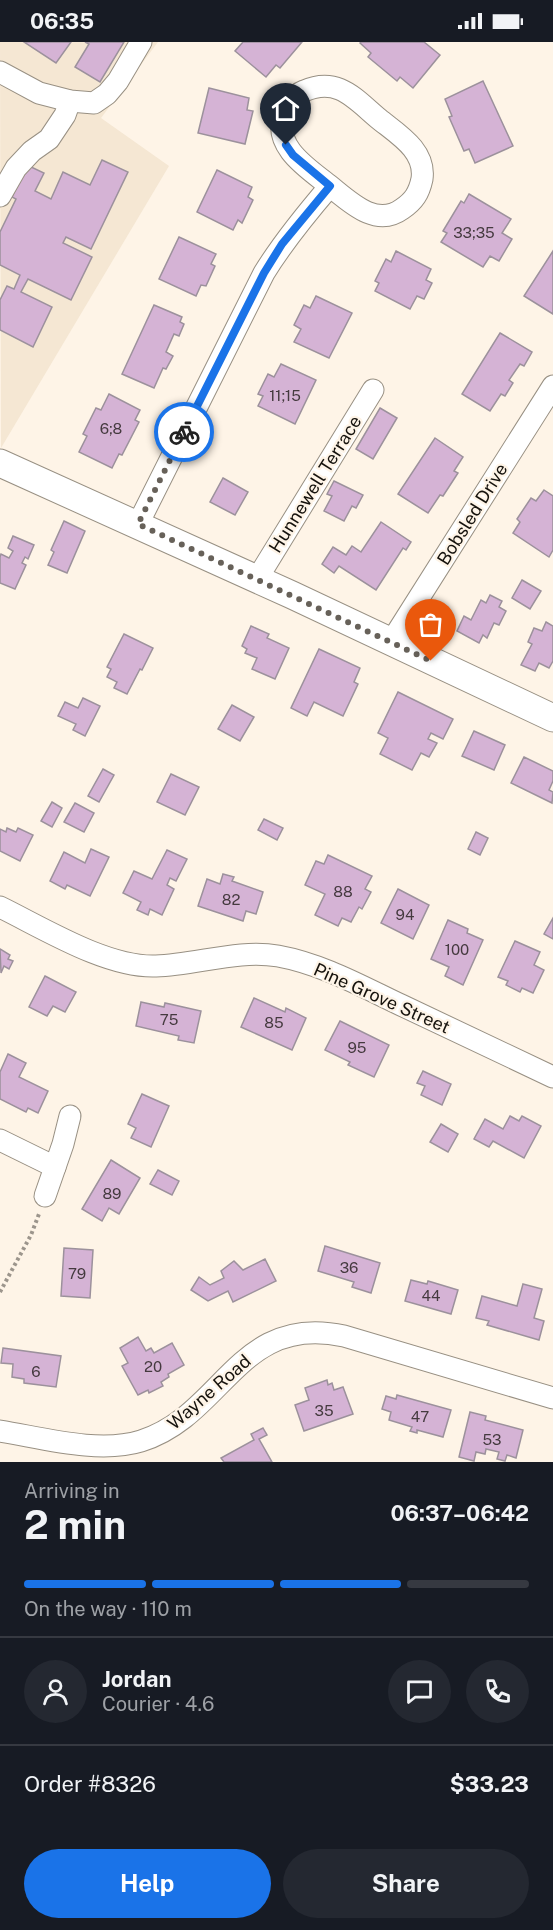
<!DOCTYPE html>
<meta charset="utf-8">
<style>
body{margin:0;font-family:"Public Sans",sans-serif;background:#242831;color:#f1f3f6;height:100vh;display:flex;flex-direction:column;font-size:22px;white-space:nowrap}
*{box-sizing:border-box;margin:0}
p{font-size:20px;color:#9ea1a6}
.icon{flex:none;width:33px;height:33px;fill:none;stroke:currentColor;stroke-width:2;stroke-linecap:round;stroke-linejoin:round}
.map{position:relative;height:1420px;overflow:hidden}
.drawer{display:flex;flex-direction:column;background:#171b24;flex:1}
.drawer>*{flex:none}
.pin{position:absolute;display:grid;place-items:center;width:51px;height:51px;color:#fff;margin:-62px -26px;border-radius:50% 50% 50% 0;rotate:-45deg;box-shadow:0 0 6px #0007}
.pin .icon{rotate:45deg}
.courier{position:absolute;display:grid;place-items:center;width:60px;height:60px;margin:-30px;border:4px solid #1a73e8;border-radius:50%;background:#fff;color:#222;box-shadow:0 2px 8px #0007}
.head em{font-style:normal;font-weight:700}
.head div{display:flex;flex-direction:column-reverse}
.head{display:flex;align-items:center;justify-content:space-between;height:102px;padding:0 24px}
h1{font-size:39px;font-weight:700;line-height:45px}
.bar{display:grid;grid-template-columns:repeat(4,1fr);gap:9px 6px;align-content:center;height:72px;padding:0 24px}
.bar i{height:8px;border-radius:4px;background:#363941}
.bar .selected{background:#1a73e8}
.bar p{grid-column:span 4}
.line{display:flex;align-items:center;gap:15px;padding:0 24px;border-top:2px solid #363941}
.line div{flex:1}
.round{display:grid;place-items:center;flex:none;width:63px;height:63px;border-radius:32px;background:#242831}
.action{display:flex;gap:12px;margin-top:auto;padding:12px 24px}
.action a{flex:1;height:69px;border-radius:36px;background:#1a73e8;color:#fff;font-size:24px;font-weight:700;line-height:69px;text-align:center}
.action a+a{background:#242831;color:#f1f3f6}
.status{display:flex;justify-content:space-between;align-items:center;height:42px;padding:0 30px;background:#171b24;direction:ltr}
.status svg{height:16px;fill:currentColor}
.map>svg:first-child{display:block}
.built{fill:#f5e7d3}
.building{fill:#d5b3d5;stroke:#9c919c;stroke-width:1.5}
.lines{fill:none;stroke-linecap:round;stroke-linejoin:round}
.minor-casing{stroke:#989083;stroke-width:23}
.major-casing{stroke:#989083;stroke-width:29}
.path{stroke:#9c958c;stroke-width:4;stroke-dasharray:3 3;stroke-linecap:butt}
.minor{stroke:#fff;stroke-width:21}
.major{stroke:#fff;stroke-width:27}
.done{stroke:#676159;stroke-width:6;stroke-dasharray:0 10.8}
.route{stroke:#1a73e8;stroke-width:8}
.labels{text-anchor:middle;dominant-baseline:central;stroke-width:4.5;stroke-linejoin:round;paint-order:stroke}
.number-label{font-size:15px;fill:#453a3f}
.street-label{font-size:18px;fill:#15120d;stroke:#fef4e7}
</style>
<div class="status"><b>06:35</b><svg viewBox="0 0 49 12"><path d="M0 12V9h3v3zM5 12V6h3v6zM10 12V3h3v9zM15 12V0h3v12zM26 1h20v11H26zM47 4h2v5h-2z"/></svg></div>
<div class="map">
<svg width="553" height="1420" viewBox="0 0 553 1420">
<rect width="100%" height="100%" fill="#fef4e7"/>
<!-- built -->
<path class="built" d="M0,0H158L101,76L169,124L1,406Z"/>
<!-- building -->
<g class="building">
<path d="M24,0H71L56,21Z"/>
<path d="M85,0H124L100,40L75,25L89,2Z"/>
<path d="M243,0H302L280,26L276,23L266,35L235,9Z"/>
<path d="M361,0H424L440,13L413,46L400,35L397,39L368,15L371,11L360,1Z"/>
<path d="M483,39L513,104L475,121L469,107L464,109L449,75L452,74L445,57Z"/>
<path d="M209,46L249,56L247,68L253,69L245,102L198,91Z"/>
<path d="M102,118L128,130L91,207L66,195L63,201L92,215L71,258L28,237L21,250L52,265L33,305L0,288V258L7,244L14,247L20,233L0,223V190L16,157L12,155L27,123L44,131L35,149L51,157L63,130L90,143Z"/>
<path d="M217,128L252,145L248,155L253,158L242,181L238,178L233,188L197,170Z"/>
<path d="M469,152L511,177L502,191L512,197L499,219L490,214L483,225L441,200L447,191L443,189L461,159L464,161Z"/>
<path d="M179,195L216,212L211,222L215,224L206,244L201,243L196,254L159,237Z"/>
<path d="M396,209L431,227L426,238L432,241L424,257L417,254L410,267L375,249L379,241L375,239L386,217L391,220Z"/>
<path d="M553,209V272L524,254Z"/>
<path d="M316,254L352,271L329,316L294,300L301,287L294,283L304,263L310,266Z"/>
<path d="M154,263L182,275L180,280L184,282L179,294L174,292L166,310L173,314L166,327L163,326L154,346L122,332Z"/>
<path d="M500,291L532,310L524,324L520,322L509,338L513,341L505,354L501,352L490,369L462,352Z"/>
<path d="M281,322L316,338L295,382L258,364L263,354L258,352L268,332L274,335Z"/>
<path d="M109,352L140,368L135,378L139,380L122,413L119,412L112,426L79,410L87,394L83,392L96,366L101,368Z"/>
<path d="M380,366L397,376L373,417L356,407Z"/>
<path d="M435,396L463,415L454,429L458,431L443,454L440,453L428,471L398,452Z"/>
<path d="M223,436L248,450L235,473L210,460Z"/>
<path d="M334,439L363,453L356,466L352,464L344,479L324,469L332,454L327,452Z"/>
<path d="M544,448L553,454V508L549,515L513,491L520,480L517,477L531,456L536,459Z"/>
<path d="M64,479L85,489L67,531L48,523L54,510L51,508Z"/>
<path d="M381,480L411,500L406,508L403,506L376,548L339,524L334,531L322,522L333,505L346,513L352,504L361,510Z"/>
<path d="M13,494L34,503L28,517L25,515L22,521L26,523L15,547L0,541V515L1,512L9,516L13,509L8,506Z"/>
<path d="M522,538L541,549L530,567L512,556Z"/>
<path d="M490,553L502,559L499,565L506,569L499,583L494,581L487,596L483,593L479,601L457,589L464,574L471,578L481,558L486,561Z"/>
<path d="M546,580L553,584V619L549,626L539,621L535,629L521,623L532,602L528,600L534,586L542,589Z"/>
<path d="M251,584L269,592L267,596L289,606L275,637L252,627L257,616L245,611L247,607L242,604Z"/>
<path d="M124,592L153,606L142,628L140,627L127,652L114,646L117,640L107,635L111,627L107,625Z"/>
<path d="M319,607L360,626L354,640L358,642L343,674L314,660L307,674L291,666Z"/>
<path d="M398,650L453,677L443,697L431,691L428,697L437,701L429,715L421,711L412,728L380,712L388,696L378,691Z"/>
<path d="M83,656L100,664L85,694L73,688L76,682L58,674L65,660L78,666Z"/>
<path d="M232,663L254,675L240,699L218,687Z"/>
<path d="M474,689L505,703L494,728L462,714Z"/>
<path d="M524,715L553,729V739L549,748L553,750L552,761L511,741Z"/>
<path d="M103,727L114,733L99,760L88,754Z"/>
<path d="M171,732L199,745L185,773L157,760Z"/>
<path d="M52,760L62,766L52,785L41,779Z"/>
<path d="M75,761L94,771L84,790L64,780Z"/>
<path d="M264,777L283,786L277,798L258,788Z"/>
<path d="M7,786L16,790L18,786L33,793L20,819L0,809V787L6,790Z"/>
<path d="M476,790L488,796L480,813L468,807Z"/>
<path d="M91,807L109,815L90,854L67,843L65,847L50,839L64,810L85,821Z"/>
<path d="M167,808L187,817L176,839L170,836L167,843L174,847L162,873L150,867L148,873L137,868L141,860L123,851L134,829L152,837Z"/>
<path d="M328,813L372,834L365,847L371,850L362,867L359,865L351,880L342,876L338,884L315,873L325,852L305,843L316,819L324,822Z"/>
<path d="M223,832L234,835L232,839L263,850L256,872L246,869L243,879L198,864L207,837L220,842Z"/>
<path d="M398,847L429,863L413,897L381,881Z"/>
<path d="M553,876V897L544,892Z"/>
<path d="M448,878L468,887L467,891L483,898L463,943L445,934L449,925L431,917Z"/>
<path d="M515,899L540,910L534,923L544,928L533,951L522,946L520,950L506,943L508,939L498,935Z"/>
<path d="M0,907L10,913L8,917L13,919L9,927L4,924L1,931Z"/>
<path d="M45,934L76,950L65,970L53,964L47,974L29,965Z"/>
<path d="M254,956L285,970L286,966L306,976L292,1008L241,985Z"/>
<path d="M141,960L164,965L165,961L201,969L194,1001L178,998L179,994L136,984Z"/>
<path d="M340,979L389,1003L374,1035L348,1023L350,1020L325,1008Z"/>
<path d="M8,1012L26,1021L19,1035L48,1049L38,1071L28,1066L26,1070L0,1057V1030Z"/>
<path d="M423,1029L451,1042L442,1063L421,1053L425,1044L417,1041Z"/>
<path d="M142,1052L169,1064L151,1105L131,1096L136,1086L128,1082Z"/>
<path d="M510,1074L519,1079L522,1074L541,1084L524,1116L493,1099L489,1105L474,1097L485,1077L503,1087Z"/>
<path d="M441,1082L458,1092L448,1110L430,1100Z"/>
<path d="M111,1118L140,1136L119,1172L109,1166L102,1179L82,1167Z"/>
<path d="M158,1128L179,1139L172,1153L150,1142Z"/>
<path d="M325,1204L380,1221L371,1251L352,1245L354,1240L318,1229Z"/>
<path d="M64,1206L93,1208L90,1256L61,1254Z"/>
<path d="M265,1217L276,1239L233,1260L228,1249L208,1259L191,1248L199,1235L210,1243L224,1236L221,1229L234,1219L243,1228Z"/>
<path d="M411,1238L427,1242L428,1239L458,1248L451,1272L405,1259Z"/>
<path d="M523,1242L542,1247L534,1276L544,1279L539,1298L487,1283L489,1279L476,1276L482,1254L517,1264Z"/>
<path d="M138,1295L146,1309L151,1306L154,1311L172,1301L184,1323L168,1332L169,1335L161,1340L163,1344L149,1351L148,1348L138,1353L122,1324L128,1321L120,1306Z"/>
<path d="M3,1306L61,1314L56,1345L24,1341V1337L12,1335L13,1322L1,1321Z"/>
<path d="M327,1338L328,1343L332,1341L334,1348L343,1345L353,1372L304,1389L295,1363L309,1358L305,1346Z"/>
<path d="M397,1353L451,1368L443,1395L417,1388V1391L410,1389L412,1385L389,1378L391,1370L382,1367L386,1354L396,1357Z"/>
<path d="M470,1370L486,1374L485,1378L523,1388L516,1416L507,1413L505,1419L497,1417L499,1410L486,1407L485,1412L476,1410L474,1419L459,1415Z"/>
<path d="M263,1386L267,1393L259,1397L272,1420H224L221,1416L254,1398L251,1392Z"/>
</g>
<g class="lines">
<!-- minor casing -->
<g class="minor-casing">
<g id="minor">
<path d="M0,30L39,51L70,59L94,61L107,52L118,39L141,0"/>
<path d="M0,154L16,126L32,109L49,97L65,73L70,59"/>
<path d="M138,482L264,231C283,200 306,172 330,144C350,160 376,186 402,167C414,159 419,151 422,137C426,109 399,93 379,77C355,57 338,34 304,49C294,53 287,63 284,72C272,105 309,127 330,144"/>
<path d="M257,537L373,348"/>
<path d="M391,600L553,344"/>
<path d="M0,865C43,886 107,926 156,924C196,923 238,907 278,914C322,922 361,944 401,963C451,987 502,1011 553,1035"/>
<path d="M0,1098L55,1125"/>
<path d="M45,1154L63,1102L70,1074"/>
<path d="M0,1389C43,1396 99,1412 141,1399C224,1373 238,1271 344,1294L553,1356"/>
</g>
</g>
<!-- major casing -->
<g class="major-casing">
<path id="major" d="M0,421L292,553L553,676"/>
</g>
<!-- path -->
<path class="path" d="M0,1250L31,1193L39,1172"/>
<!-- minor -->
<use href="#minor" class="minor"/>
<!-- major -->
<use href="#major" class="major"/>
</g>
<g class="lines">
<!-- done -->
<path class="done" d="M184,390L138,482L431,619"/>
<!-- route -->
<path class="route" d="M184,390L264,231L282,202L330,144L293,113L286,103"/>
</g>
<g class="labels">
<!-- number labels -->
<g class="number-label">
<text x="474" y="190">33;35</text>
<text x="285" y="353">11;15</text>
<text x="111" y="386">6;8</text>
<text x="343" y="849">88</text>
<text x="231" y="857">82</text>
<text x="405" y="872">94</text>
<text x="457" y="907">100</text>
<text x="169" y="977">75</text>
<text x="274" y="980">85</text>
<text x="357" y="1005">95</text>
<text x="112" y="1151">89</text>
<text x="349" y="1225">36</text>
<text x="77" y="1231">79</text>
<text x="431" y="1253">44</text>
<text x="153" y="1324">20</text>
<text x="36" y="1329">6</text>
<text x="324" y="1368">35</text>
<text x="420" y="1374">47</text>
<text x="492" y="1397">53</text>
</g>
<!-- street labels -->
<g class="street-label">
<text transform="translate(315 442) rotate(-58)">Hunnewell Terrace</text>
<text transform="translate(472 472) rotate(-58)">Bobsled Drive</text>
<text transform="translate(382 956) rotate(24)">Pine Grove Street</text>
<text transform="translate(209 1350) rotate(-41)">Wayne Road</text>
</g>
</g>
</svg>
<div class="pin" style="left:431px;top:619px;background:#ea580c"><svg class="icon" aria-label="bag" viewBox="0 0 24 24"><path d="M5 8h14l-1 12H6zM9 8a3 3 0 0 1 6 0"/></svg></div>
<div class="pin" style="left:286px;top:103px;background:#1f2937"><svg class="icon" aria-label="home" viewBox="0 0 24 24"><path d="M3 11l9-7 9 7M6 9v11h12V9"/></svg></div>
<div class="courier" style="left:184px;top:390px"><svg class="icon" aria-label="bike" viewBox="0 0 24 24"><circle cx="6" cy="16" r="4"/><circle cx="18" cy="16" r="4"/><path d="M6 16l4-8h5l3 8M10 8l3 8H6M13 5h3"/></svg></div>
</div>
<section class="drawer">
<div class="head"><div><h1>2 min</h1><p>Arriving in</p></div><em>06:37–06:42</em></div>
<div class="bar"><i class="selected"></i><i class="selected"></i><i class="selected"></i><i></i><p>On the way · 110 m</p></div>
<div class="line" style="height:108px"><a class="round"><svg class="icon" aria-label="person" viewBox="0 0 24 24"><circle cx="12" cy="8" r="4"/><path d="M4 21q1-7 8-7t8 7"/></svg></a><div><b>Jordan</b><p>Courier · 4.6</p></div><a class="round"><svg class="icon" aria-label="chat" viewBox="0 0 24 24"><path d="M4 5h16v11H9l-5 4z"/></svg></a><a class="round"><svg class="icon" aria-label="phone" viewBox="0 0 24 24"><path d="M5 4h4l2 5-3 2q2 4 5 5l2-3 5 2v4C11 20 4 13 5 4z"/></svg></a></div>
<div class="line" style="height:78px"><div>Order #8326</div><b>$33.23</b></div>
<div class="action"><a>Help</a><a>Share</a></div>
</section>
